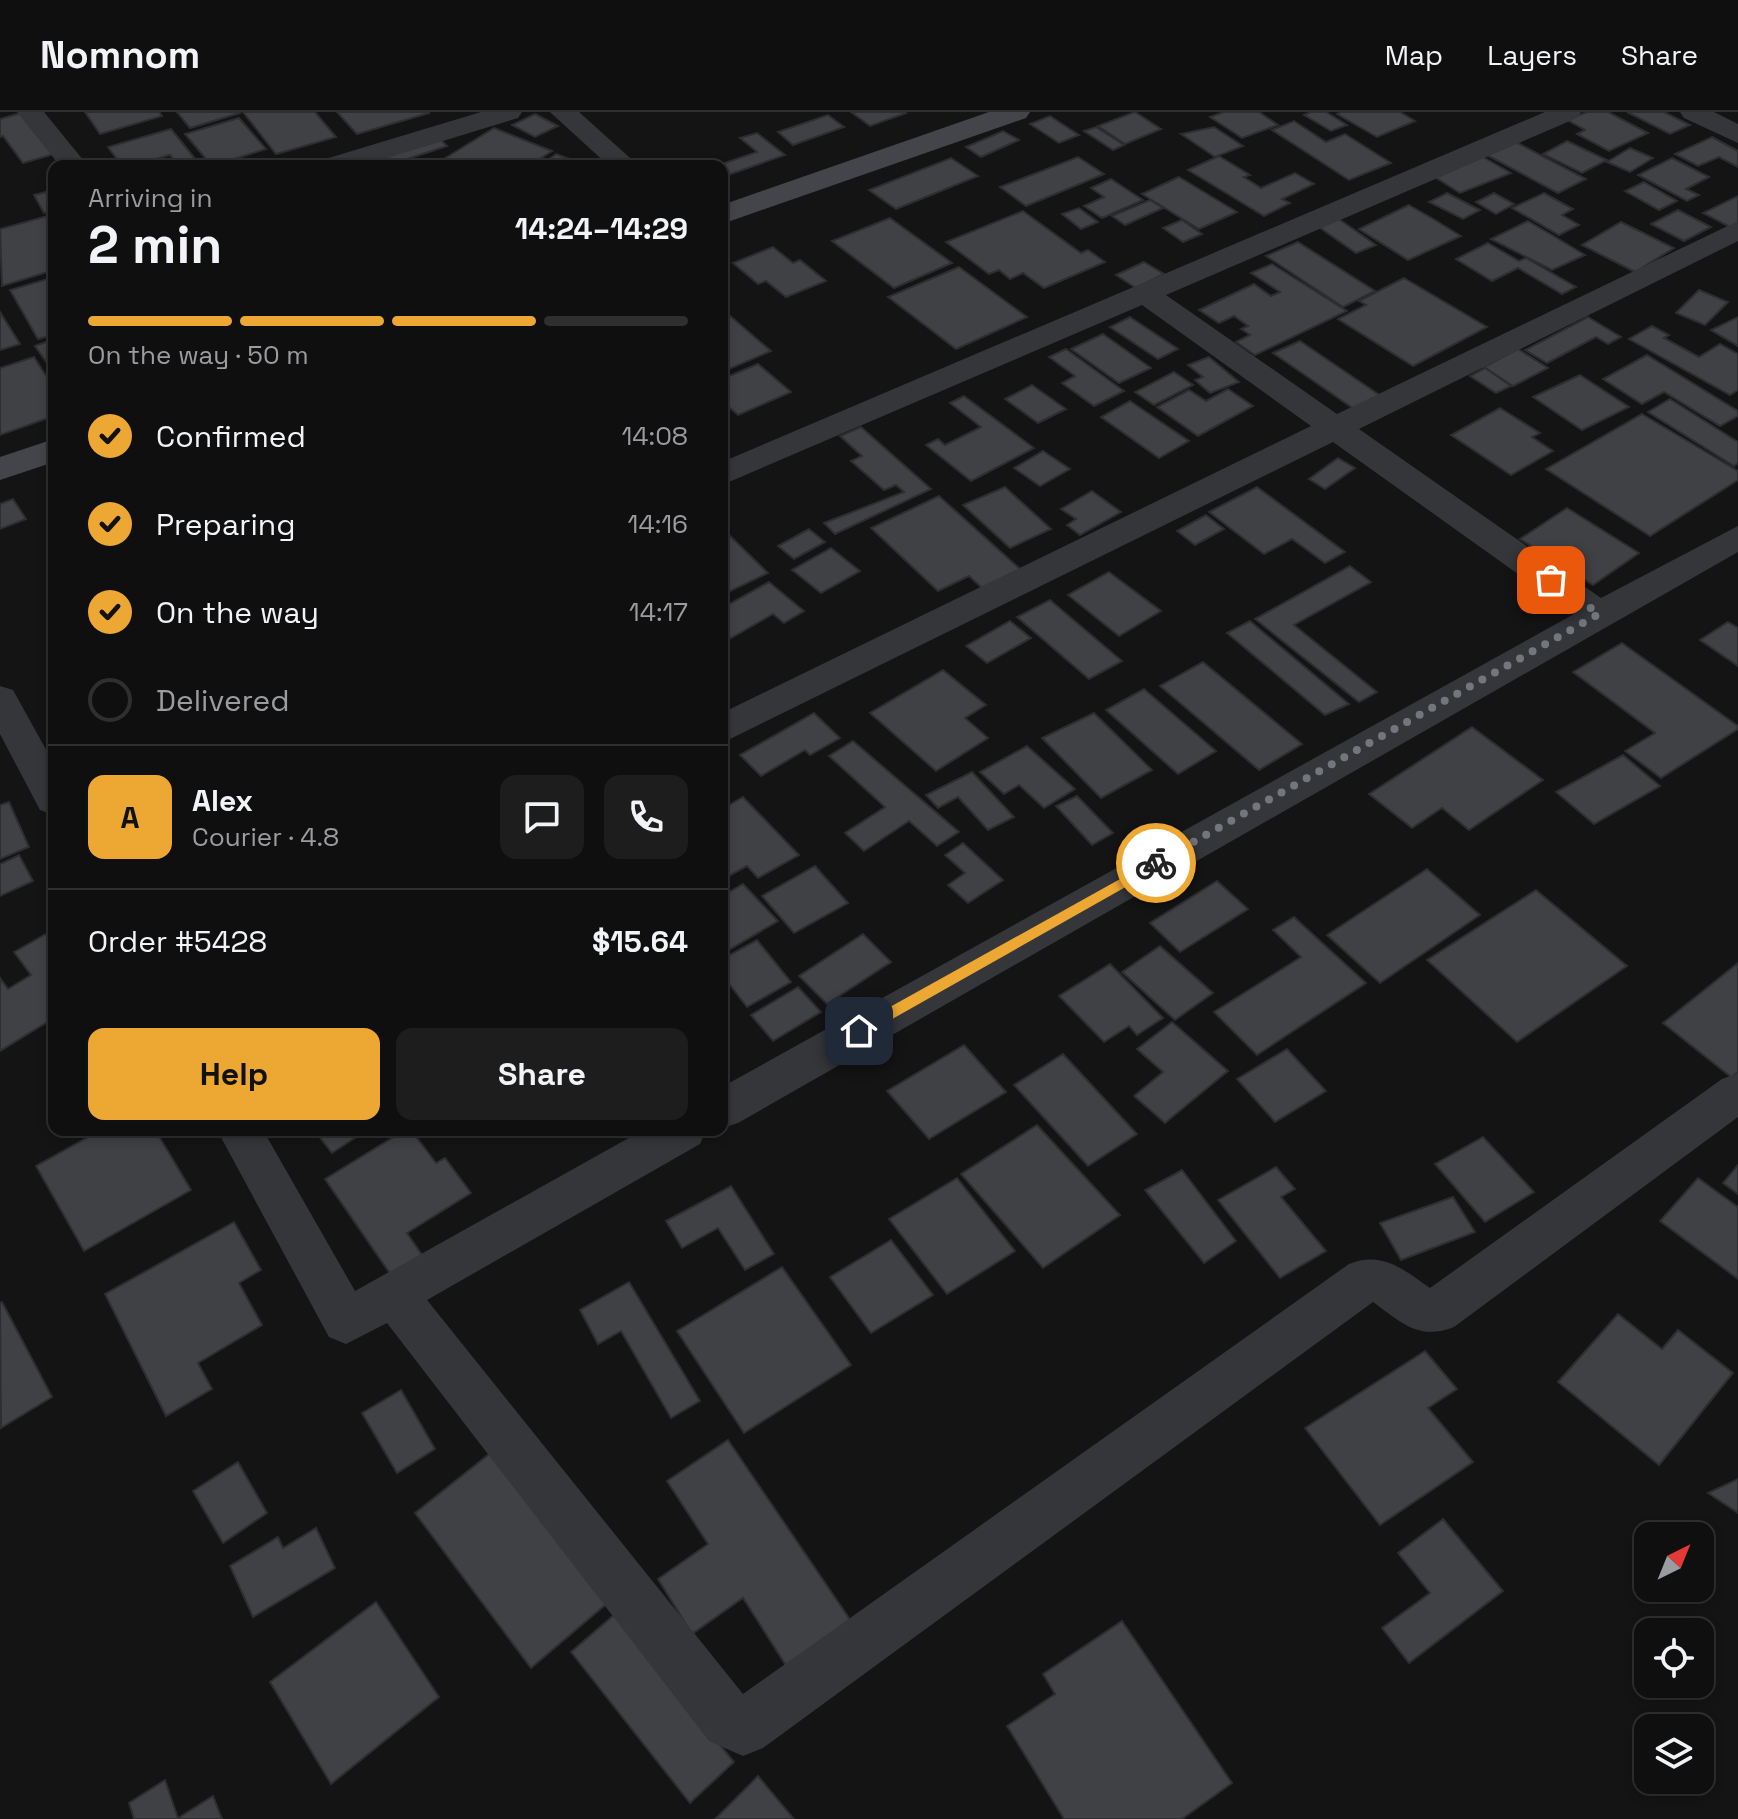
<!DOCTYPE html>
<meta charset="utf-8">
<style>
body{margin:0;font-family:"Space Grotesk",sans-serif;background:#1d1d1e;color:#f1f3f6;height:100vh;display:flex;flex-direction:column;font-size:30px;white-space:nowrap}
*{box-sizing:border-box;margin:0}
p{font-size:26px;color:#9b9c9f}
.icon{flex:none;width:44px;height:44px;fill:none;stroke:currentColor;stroke-width:2;stroke-linecap:round;stroke-linejoin:round}
.map{position:relative;flex:1;overflow:hidden}
.details{position:absolute;left:48px;top:48px;width:680px;height:976px;display:flex;flex-direction:column;background:#0f0f10;border-radius:16px;box-shadow:0 4px 12px #0003,0 0 0 2px #2f2f30}
.details>*{flex:none}
.needle{width:52px;rotate:43deg}
.buttons{position:absolute;left:1634px;top:1410px;display:grid;gap:16px}
.buttons a{display:grid;place-items:center;width:80px;height:80px;border-radius:16px;background:#0f0f10;box-shadow:0 4px 12px #0003,0 0 0 2px #2f2f30;font-size:40px}
.pin{position:absolute;display:grid;place-items:center;width:68px;height:68px;color:#fff;margin:-34px;border-radius:16px;box-shadow:0 4px 12px #0006}
.courier{position:absolute;display:grid;place-items:center;width:80px;height:80px;margin:-40px;border:6px solid #eda834;border-radius:50%;background:#fff;color:#222;box-shadow:0 2px 10px #0007}
.head em{font-style:normal;font-weight:700}
.head div{display:flex;flex-direction:column-reverse}
.head{display:flex;align-items:center;justify-content:space-between;height:136px;padding:0 40px}
h1{font-size:52px;font-weight:700;line-height:60px}
.bar{display:grid;grid-template-columns:repeat(4,1fr);gap:12px 8px;align-content:center;height:96px;padding:0 40px}
.bar i{height:10px;border-radius:6px;background:#2f2f30}
.bar .on{background:#eda834}
.bar p{grid-column:span 4}
.line{display:flex;align-items:center;gap:20px;padding:0 40px;border-top:2px solid #2f2f30}
.line div{flex:1}
.round{display:grid;place-items:center;flex:none;width:84px;height:84px;border-radius:16px;background:#1d1d1e}
ol{padding:0 40px;list-style:none}
li{display:flex;align-items:center;gap:24px;height:88px}
li p{margin-inline-start:auto}
li .icon{padding:8px;border-radius:50%;background:#eda834;color:#111;stroke-width:4}
li:last-child{color:#9b9c9f}
li i{width:44px;height:44px;border:4px solid #2f2f30;border-radius:50%}
.action{display:flex;gap:16px;margin-top:auto;padding:16px 40px}
.action a{flex:1;height:92px;border-radius:16px;background:#eda834;color:#111;font-size:32px;font-weight:700;line-height:92px;text-align:center}
.action a+a{background:#1d1d1e;color:#f1f3f6}
header{display:flex;align-items:center;gap:48px;box-sizing:border-box;height:112px;padding:0 40px;background:#0f0f10;border-bottom:2px solid #2f2f30}
header strong{font-size:38px}
nav{display:flex;gap:44px;margin-inline-start:auto;font-size:28px}
.map>svg:first-child{display:block}
.building{fill:#404145;stroke:#2e2e31;stroke-width:2}
.lines{fill:none;stroke-linecap:round;stroke-linejoin:round}
.street{fill:#35363a;fill-rule:evenodd}
.secondary{fill:#43454a;fill-rule:evenodd}
.route{fill:#eda834}
.done{stroke:#73767d;stroke-width:8;stroke-dasharray:0 14.4}
</style>
<header>
<strong>Nomnom</strong>
<nav><a>Map</a><a>Layers</a><a>Share</a></nav>
</header>
<div class="map">
<svg width="1738" height="1707" viewBox="0 0 1738 1707">
<rect width="100%" height="100%" fill="#141415"/>
<!-- building -->
<g class="building">
<path d="M24,0L54,42L23,51L3,24L0,25V7Z"/>
<path d="M85,0H159L162,4L100,22Z"/>
<path d="M177,0H239L240,1L190,16Z"/>
<path d="M243,0H315L336,25L276,42Z"/>
<path d="M337,0H428L429,1L357,22Z"/>
<path d="M851,0H905L906,1L870,14Z"/>
<path d="M1135,0L1161,17L1125,32L1098,14Z"/>
<path d="M1224,0H1259L1278,13L1242,26L1210,5Z"/>
<path d="M1311,0H1326L1347,13L1331,19L1304,3Z"/>
<path d="M1341,0H1400L1415,9L1377,25L1337,2Z"/>
<path d="M1587,0H1608L1648,21L1609,39L1577,22L1585,18L1567,8Z"/>
<path d="M1627,0H1664L1690,13L1670,22Z"/>
<path d="M535,2L558,14L535,25L512,13Z"/>
<path d="M828,3L844,15L793,33L778,20Z"/>
<path d="M1050,4L1079,23L1059,31L1030,12Z"/>
<path d="M239,6L266,37L212,54L185,22Z"/>
<path d="M1294,9L1326,30L1345,22L1391,51L1349,68L1272,18Z"/>
<path d="M1096,15L1124,33L1113,38L1084,19Z"/>
<path d="M1214,15L1243,34L1215,45L1181,22Z"/>
<path d="M494,16L552,39L529,54H455L442,48Z"/>
<path d="M171,17L201,54H179L170,43L149,49L153,54H122L108,35Z"/>
<path d="M1003,19L1019,28L981,45L966,35Z"/>
<path d="M757,21L785,43L722,65V54H716L757,40L740,26Z"/>
<path d="M438,25L447,34L386,54H370L365,48Z"/>
<path d="M1712,25L1738,39V55L1719,45L1698,54L1675,42Z"/>
<path d="M1514,29L1586,67L1558,81L1485,42Z"/>
<path d="M1567,29L1607,48L1582,61L1543,42Z"/>
<path d="M1630,36L1653,46L1630,60L1607,50Z"/>
<path d="M556,42L583,52L539,54Z"/>
<path d="M1219,44L1250,63L1244,65L1261,76L1295,61L1314,72L1282,87L1290,91L1264,104L1188,58Z"/>
<path d="M1078,45L1104,62L1026,94L1000,75Z"/>
<path d="M1483,45L1511,61L1460,81L1433,64Z"/>
<path d="M951,46L978,64L896,97L869,78Z"/>
<path d="M1672,46L1709,65L1686,77L1699,83L1687,89L1638,63Z"/>
<path d="M1179,65L1194,74L1237,100L1199,117L1142,82Z"/>
<path d="M1111,67L1143,88L1102,106L1084,94L1104,85L1091,76Z"/>
<path d="M1644,70L1677,89L1659,98L1625,79Z"/>
<path d="M54,78V98L44,101L34,83Z"/>
<path d="M1447,81L1480,98L1463,107L1429,90Z"/>
<path d="M1494,81L1514,92L1496,102L1476,90Z"/>
<path d="M1544,81L1573,97L1562,103L1579,113L1559,123L1512,96Z"/>
<path d="M1738,84V115L1734,117L1703,101Z"/>
<path d="M1150,88L1163,96L1125,113L1112,104Z"/>
<path d="M1409,93L1435,108L1461,124L1408,148L1359,117Z"/>
<path d="M1079,96L1098,110L1081,117L1062,102Z"/>
<path d="M1678,98L1711,115L1684,129L1651,112Z"/>
<path d="M1023,99L1081,141L1088,138L1105,150L1044,176L1023,161L1010,167L999,158L989,162L946,130Z"/>
<path d="M51,103L54,158L2,174L0,117Z"/>
<path d="M1336,105L1376,133L1356,141L1316,113Z"/>
<path d="M890,106L952,151L894,176L832,129Z"/>
<path d="M1182,108L1202,122L1183,130L1163,116Z"/>
<path d="M1528,109L1552,123L1585,143L1552,158L1491,127Z"/>
<path d="M1621,110L1674,136L1635,160L1582,133Z"/>
<path d="M1298,130L1375,179L1343,195L1266,144Z"/>
<path d="M1488,131L1519,149L1526,146L1576,175L1562,182L1518,156L1492,169L1456,147Z"/>
<path d="M773,135L793,151L800,148L826,169L786,185L766,169L758,172L733,151Z"/>
<path d="M1144,150L1164,162L1136,176L1116,163Z"/>
<path d="M1272,152L1347,199L1255,243L1236,230L1250,223L1241,217L1248,214L1234,204L1219,211L1199,198L1254,172L1271,184L1280,180L1251,161Z"/>
<path d="M959,155L1027,205L956,237L888,185Z"/>
<path d="M54,165V223L38,227L10,178Z"/>
<path d="M1404,166L1487,215L1413,254L1338,207L1366,193L1359,189Z"/>
<path d="M1699,178L1728,190L1705,213L1676,201Z"/>
<path d="M722,197L771,239L722,260Z"/>
<path d="M0,200L20,232L0,238Z"/>
<path d="M1130,205L1178,237L1158,247L1110,215Z"/>
<path d="M1588,205L1621,225L1608,232L1596,225L1547,251L1525,238Z"/>
<path d="M1738,205V234L1711,218Z"/>
<path d="M1652,214L1669,223L1664,226L1699,245L1720,232L1738,242V278L1730,283L1629,227Z"/>
<path d="M1103,222L1151,256L1119,271L1071,237Z"/>
<path d="M54,227V261L35,234Z"/>
<path d="M1300,229L1384,286L1357,299L1273,241Z"/>
<path d="M1066,237L1124,279L1094,294L1062,271L1075,264L1049,245Z"/>
<path d="M1518,237L1548,256L1513,274L1484,255Z"/>
<path d="M1647,243L1738,299V304L1720,314L1664,280L1642,292L1603,267Z"/>
<path d="M34,245L54,276V304L0,323V256Z"/>
<path d="M1209,245L1239,270L1210,281L1195,268L1203,265L1188,253Z"/>
<path d="M758,252L791,280L738,303L722,289V267Z"/>
<path d="M1485,256L1511,274L1496,281L1470,264Z"/>
<path d="M1174,260L1193,273L1154,293L1135,280Z"/>
<path d="M1580,263L1629,295L1582,318L1533,285Z"/>
<path d="M1032,273L1066,297L1038,311L1005,287Z"/>
<path d="M1228,277L1253,294L1198,324L1157,295L1189,278L1206,289Z"/>
<path d="M964,284L1034,336L971,369L926,333L938,327L945,333L981,315L950,291Z"/>
<path d="M1670,287L1738,330V351L1734,354L1648,300Z"/>
<path d="M1130,289L1189,329L1159,346L1101,305Z"/>
<path d="M1500,296L1540,321L1532,325L1553,339L1511,363L1451,323Z"/>
<path d="M1642,302L1738,359V368L1650,424L1546,357Z"/>
<path d="M861,315L931,377L835,422L824,411L904,380L896,373L884,378L851,349L862,344L840,324Z"/>
<path d="M1043,339L1070,357L1040,374L1014,356Z"/>
<path d="M1338,346L1355,356L1325,377L1309,367Z"/>
<path d="M1005,375L1051,417L1010,436L963,393Z"/>
<path d="M1257,375L1345,440L1325,451L1292,427L1264,442L1209,400Z"/>
<path d="M1092,379L1121,400L1080,423L1067,413L1076,407L1061,397Z"/>
<path d="M939,384L1020,457L982,476L969,464L938,479L871,416Z"/>
<path d="M13,387L26,407L0,417V392Z"/>
<path d="M1567,396L1639,441L1593,473L1520,427Z"/>
<path d="M1206,403L1224,417L1195,433L1177,419Z"/>
<path d="M722,416L768,461L722,483Z"/>
<path d="M809,417L825,430L794,447L778,434Z"/>
<path d="M831,436L860,459L821,481L792,458Z"/>
<path d="M1350,454L1371,470L1294,513L1377,580L1359,590L1255,507Z"/>
<path d="M1109,460L1161,499L1119,524L1068,483Z"/>
<path d="M769,470L804,499L784,511L773,502L724,530L722,496Z"/>
<path d="M1050,488L1122,549L1089,567L1017,505Z"/>
<path d="M1010,509L1031,526L987,551L966,534Z"/>
<path d="M1250,509L1349,592L1325,603L1227,521Z"/>
<path d="M1728,510L1738,516V554L1700,528Z"/>
<path d="M1622,531L1738,614V617L1661,666L1625,639L1655,621L1573,560Z"/>
<path d="M1203,550L1302,632L1259,658L1160,574Z"/>
<path d="M943,558L986,593L965,606L988,626L936,659L870,601Z"/>
<path d="M1144,577L1216,639L1178,662L1106,598Z"/>
<path d="M814,601L840,626L810,643L805,638L761,664L740,643Z"/>
<path d="M1094,601L1152,658L1101,686L1042,626Z"/>
<path d="M1472,615L1543,668L1469,718L1442,696L1412,716L1369,682Z"/>
<path d="M853,629L959,720L937,734L909,709L864,739L845,721L885,695L829,644Z"/>
<path d="M1027,634L1075,677L1044,696L1019,673L1004,682L980,660Z"/>
<path d="M1623,643L1660,674L1594,712L1556,680Z"/>
<path d="M972,660L1014,705L988,718L958,685L938,696L926,683Z"/>
<path d="M1077,684L1113,721L1092,733L1056,694Z"/>
<path d="M743,685L799,743L758,766L747,754L725,766L722,763V697Z"/>
<path d="M9,690L29,735L0,747V693Z"/>
<path d="M963,731L1003,768L968,791L948,773L965,761L945,743Z"/>
<path d="M19,743L33,769L0,784V752Z"/>
<path d="M815,754L848,791L794,821L762,784Z"/>
<path d="M1427,757L1480,803L1380,871L1327,823Z"/>
<path d="M1217,769L1248,797L1180,840L1150,811Z"/>
<path d="M743,772L778,809L722,842V784Z"/>
<path d="M1536,778L1627,854L1517,930L1427,848Z"/>
<path d="M1294,805L1366,871L1257,943L1214,900L1301,845L1273,818Z"/>
<path d="M53,818L54,906L0,939V866L8,877L31,863L14,840Z"/>
<path d="M863,822L891,850L827,892L799,864Z"/>
<path d="M757,828L791,870L747,895L722,863V847Z"/>
<path d="M1160,834L1213,881L1175,908L1122,860Z"/>
<path d="M1738,851V960L1731,965L1663,911Z"/>
<path d="M1110,852L1163,906L1137,923L1129,914L1104,930L1059,884Z"/>
<path d="M798,875L821,900L773,929L751,903Z"/>
<path d="M1172,910L1228,959L1165,1011L1134,984L1163,960L1137,937Z"/>
<path d="M964,933L1006,980L929,1027L887,979Z"/>
<path d="M1287,937L1326,979L1275,1010L1237,967Z"/>
<path d="M1063,942L1137,1022L1088,1054L1014,973Z"/>
<path d="M1037,1013L1120,1103L1043,1156L961,1062Z"/>
<path d="M101,1018H164L157,1021L191,1078L84,1139L36,1054Z"/>
<path d="M314,1018H367L332,1041Z"/>
<path d="M405,1018H411L436,1051L445,1046L471,1081L407,1121L422,1143L391,1163L325,1067Z"/>
<path d="M1483,1025L1534,1080L1485,1110L1435,1052Z"/>
<path d="M1738,1053V1082L1723,1071Z"/>
<path d="M1276,1055L1295,1077L1281,1085L1326,1139L1280,1166L1218,1088Z"/>
<path d="M1182,1058L1236,1129L1204,1151L1145,1078Z"/>
<path d="M957,1066L1015,1139L947,1182L889,1107Z"/>
<path d="M1698,1066L1738,1095V1167L1660,1109Z"/>
<path d="M731,1074L774,1142L745,1158L718,1116L682,1136L666,1109Z"/>
<path d="M1453,1085L1475,1120L1401,1148L1380,1111Z"/>
<path d="M234,1110L261,1158L239,1171L262,1213L198,1251L212,1277L166,1304L105,1182Z"/>
<path d="M891,1128L933,1183L871,1221L830,1165Z"/>
<path d="M782,1155L851,1253L744,1321L677,1219Z"/>
<path d="M629,1170L700,1289L671,1306L621,1219L598,1232L580,1198Z"/>
<path d="M2,1190L52,1285L1,1316L0,1191Z"/>
<path d="M1618,1202L1662,1237L1678,1218L1733,1261L1659,1353L1558,1270Z"/>
<path d="M1425,1239L1457,1277L1428,1296L1473,1350L1380,1413L1305,1316Z"/>
<path d="M401,1278L435,1337L397,1361L362,1301Z"/>
<path d="M728,1328L851,1509L787,1555L743,1486L692,1522L658,1467L708,1432L667,1369Z"/>
<path d="M493,1339L611,1488L531,1556L415,1401Z"/>
<path d="M238,1350L267,1401L223,1431L193,1379Z"/>
<path d="M1738,1367V1401L1708,1381Z"/>
<path d="M1443,1407L1503,1479L1409,1551L1382,1516L1430,1481L1398,1441Z"/>
<path d="M316,1416L335,1456L253,1505L230,1454L278,1425L283,1436Z"/>
<path d="M376,1490L439,1585L331,1672L270,1570Z"/>
<path d="M614,1503L734,1650L690,1691L571,1540Z"/>
<path d="M1122,1509L1232,1671L1182,1707H1064L1007,1614L1055,1582L1043,1562Z"/>
<path d="M758,1664L794,1707H715Z"/>
<path d="M165,1668L178,1706L213,1684L222,1707H134L129,1691Z"/>
</g>
<g class="lines">
<!-- street -->
<g class="street">
<path d="M17,0H44L88,54H60Z"/>
<path d="M481,0H522L518,6L361,54H318L322,48Z"/>
<path d="M550,0H579L639,54H609Z"/>
<path d="M1545,0H1581L1577,6L1166,183L1337,302L1738,109V129L1359,317L1601,486L1738,414V440L738,1011L722,1016V975L1574,502L1333,330L722,631V601L1311,314L1142,193L722,373V350Z"/>
<path d="M1680,0H1714L1738,12V31L1684,6Z"/>
<path d="M0,574L13,578L54,652V703L40,698L0,622Z"/>
<path d="M1738,961V1005L1454,1215C1418,1229 1401,1210 1373,1190L763,1636L743,1644L709,1629L387,1211L346,1232L329,1225L217,1018H263L355,1179L643,1018H706L700,1032L427,1188L743,1582L1349,1152C1382,1139 1403,1157 1430,1176L1722,967Z"/>
</g>
<!-- secondary -->
<g class="secondary">
<path d="M989,0H1030L1026,6L722,112V93Z"/>
<path d="M54,327V350L0,368V345Z"/>
</g>
</g>
<!-- route -->
<path class="route" d="M1156,747L1163,751L1161,755L864,923H854V915Z"/>
<g class="lines">
<!-- done -->
<path class="done" d="M1156,751L1599,502L1551,468"/>
</g>
</svg>
<div class="buttons">
<a><svg class="needle" viewBox="-14 -14 28 28"><path d="M0-13l5 13h-10z" fill="#e53935"/><path d="M0 13l5-13h-10z" fill="#9b9c9f"/></svg></a>
<a><svg class="icon" aria-label="locate" viewBox="0 0 24 24"><circle cx="12" cy="12" r="6"/><path d="M12 2v4M12 18v4M2 12h4M18 12h4"/></svg></a>
<a><svg class="icon" aria-label="layers" viewBox="0 0 24 24"><path d="M12 4l9 5-9 5-9-5zM3 14l9 5 9-5"/></svg></a>
</div>
<div class="pin" style="left:1551px;top:468px;background:#ea580c"><svg class="icon" aria-label="bag" viewBox="0 0 24 24"><path d="M5 8h14l-1 12H6zM9 8a3 3 0 0 1 6 0"/></svg></div>
<div class="pin" style="left:859px;top:919px;background:#1f2937"><svg class="icon" aria-label="home" viewBox="0 0 24 24"><path d="M3 11l9-7 9 7M6 9v11h12V9"/></svg></div>
<div class="courier" style="left:1156px;top:751px"><svg class="icon" aria-label="bike" viewBox="0 0 24 24"><circle cx="6" cy="16" r="4"/><circle cx="18" cy="16" r="4"/><path d="M6 16l4-8h5l3 8M10 8l3 8H6M13 5h3"/></svg></div>
<section class="details">
<div class="head"><div><h1>2 min</h1><p>Arriving in</p></div><em>14:24–14:29</em></div>
<div class="bar"><i class="on"></i><i class="on"></i><i class="on"></i><i></i><p>On the way · 50 m</p></div>
<ol>
<li><svg class="icon" aria-label="check" viewBox="0 0 24 24"><path d="M5 12l5 5 9-10"/></svg>Confirmed<p>14:08</p></li>
<li><svg class="icon" aria-label="check" viewBox="0 0 24 24"><path d="M5 12l5 5 9-10"/></svg>Preparing<p>14:16</p></li>
<li><svg class="icon" aria-label="check" viewBox="0 0 24 24"><path d="M5 12l5 5 9-10"/></svg>On the way<p>14:17</p></li>
<li><i></i>Delivered</li>
</ol>
<div class="line" style="height:144px"><b class="round" style="background:#eda834;color:#111">A</b><div><b>Alex</b><p>Courier · 4.8</p></div><a class="round"><svg class="icon" aria-label="chat" viewBox="0 0 24 24"><path d="M4 5h16v11H9l-5 4z"/></svg></a><a class="round"><svg class="icon" aria-label="phone" viewBox="0 0 24 24"><path d="M5 4h4l2 5-3 2q2 4 5 5l2-3 5 2v4C11 20 4 13 5 4z"/></svg></a></div>
<div class="line" style="height:104px"><div>Order #5428</div><b>$15.64</b></div>
<div class="action"><a>Help</a><a>Share</a></div>
</section>
</div>
